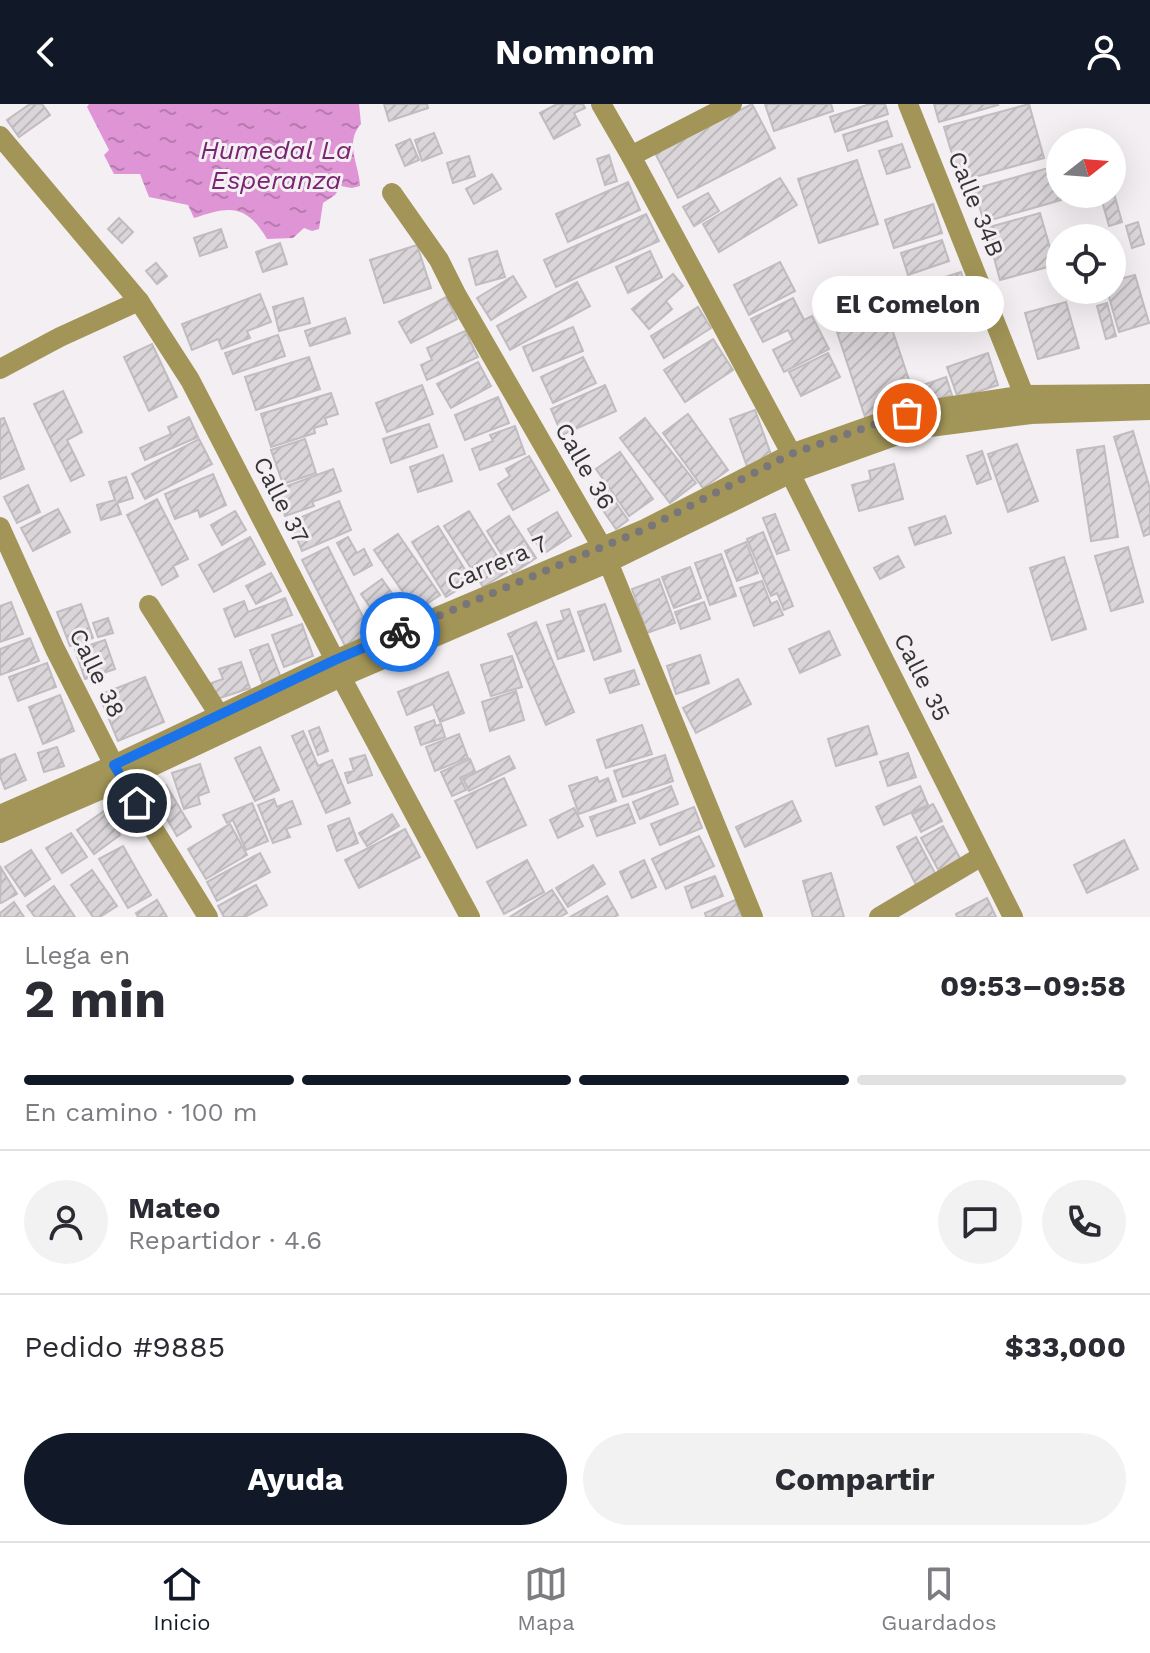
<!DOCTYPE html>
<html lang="es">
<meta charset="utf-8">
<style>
body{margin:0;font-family:"Work Sans",sans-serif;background:#f2f2f3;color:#2b2b33;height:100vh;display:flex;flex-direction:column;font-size:30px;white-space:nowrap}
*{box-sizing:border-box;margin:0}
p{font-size:26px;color:#7c7c81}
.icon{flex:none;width:44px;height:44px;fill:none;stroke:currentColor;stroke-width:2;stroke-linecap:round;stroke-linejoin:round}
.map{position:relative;height:813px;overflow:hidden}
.details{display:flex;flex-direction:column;background:#fff;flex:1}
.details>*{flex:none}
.needle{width:52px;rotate:73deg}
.fabs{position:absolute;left:1046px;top:24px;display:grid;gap:16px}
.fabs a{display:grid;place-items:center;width:80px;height:80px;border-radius:50%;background:#fff;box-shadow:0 8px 32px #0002;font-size:40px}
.pin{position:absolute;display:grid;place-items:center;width:68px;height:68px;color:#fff;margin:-34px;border:4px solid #fff;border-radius:50%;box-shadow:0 2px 8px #0007}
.courier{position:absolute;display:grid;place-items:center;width:80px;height:80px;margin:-40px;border:6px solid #1a73e8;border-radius:50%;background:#fff;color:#222;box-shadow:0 2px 10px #0007}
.bubble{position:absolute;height:56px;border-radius:28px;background:#fff;box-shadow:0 8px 32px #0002;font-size:26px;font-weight:700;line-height:56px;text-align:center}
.headline em{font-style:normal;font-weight:700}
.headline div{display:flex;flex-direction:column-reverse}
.headline{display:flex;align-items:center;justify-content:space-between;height:136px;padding:0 24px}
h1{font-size:52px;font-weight:700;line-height:60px}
.bar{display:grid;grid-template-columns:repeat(4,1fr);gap:12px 8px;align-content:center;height:96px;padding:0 24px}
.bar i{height:10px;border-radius:6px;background:#e1e1e2}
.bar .on{background:#111827}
.bar p{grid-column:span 4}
.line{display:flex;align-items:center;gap:20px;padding:0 24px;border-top:2px solid #e1e1e2}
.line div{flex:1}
.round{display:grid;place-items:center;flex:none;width:84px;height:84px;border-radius:42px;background:#f2f2f3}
.primary-button{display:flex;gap:16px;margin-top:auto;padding:16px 24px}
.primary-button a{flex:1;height:92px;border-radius:48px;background:#111827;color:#fff;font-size:32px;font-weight:700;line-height:92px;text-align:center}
.primary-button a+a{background:#f2f2f3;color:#2b2b33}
header{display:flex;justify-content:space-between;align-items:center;height:104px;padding:0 24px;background:#111827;color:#fff;font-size:36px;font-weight:700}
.tabs{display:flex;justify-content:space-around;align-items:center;height:112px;border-top:2px solid #e1e1e2;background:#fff;font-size:22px;color:#7c7c81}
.tabs a{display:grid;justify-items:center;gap:4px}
.tabs .on{color:#111827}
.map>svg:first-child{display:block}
.water{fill:url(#water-ripples)}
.building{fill:url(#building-hatch);stroke:#c0bcc0;stroke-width:2}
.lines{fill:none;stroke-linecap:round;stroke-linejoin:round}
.minor{stroke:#a29557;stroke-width:20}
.done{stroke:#787678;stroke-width:8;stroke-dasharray:0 14.4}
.route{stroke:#1a73e8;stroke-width:10}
.labels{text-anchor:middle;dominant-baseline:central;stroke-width:6;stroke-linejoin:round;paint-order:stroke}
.street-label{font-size:24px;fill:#363536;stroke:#f3eff2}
.water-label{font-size:26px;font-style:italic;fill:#7a2273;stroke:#f3eff2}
</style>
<header><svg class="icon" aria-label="back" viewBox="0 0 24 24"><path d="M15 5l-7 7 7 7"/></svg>Nomnom<svg class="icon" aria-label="person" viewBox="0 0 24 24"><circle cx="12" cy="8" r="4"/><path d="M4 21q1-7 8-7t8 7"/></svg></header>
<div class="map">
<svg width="1150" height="813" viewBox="0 0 1150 813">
<defs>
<pattern id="water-ripples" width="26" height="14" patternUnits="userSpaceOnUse" patternTransform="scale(2)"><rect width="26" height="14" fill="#df94d6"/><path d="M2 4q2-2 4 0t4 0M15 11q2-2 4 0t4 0" fill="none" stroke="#b67aae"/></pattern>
<pattern id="building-hatch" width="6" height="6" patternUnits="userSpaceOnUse" patternTransform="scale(2)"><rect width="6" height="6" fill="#dad5d9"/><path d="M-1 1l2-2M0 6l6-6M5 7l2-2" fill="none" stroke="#bcb7bb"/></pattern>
</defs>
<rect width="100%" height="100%" fill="#f3eff2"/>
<!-- water -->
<path class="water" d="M89,0H359L361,20C344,39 359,60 360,82L352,84L341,82L335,91L323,99L319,125L312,127L304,124L293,134L267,135C245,98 228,103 194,114L188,101L149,93L140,70H114L104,51L109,46L87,3Z"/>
<!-- building -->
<g class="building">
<path d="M30,0H42L50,11L19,33L7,16Z"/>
<path d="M384,0H427L428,4L389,17Z"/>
<path d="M557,0H583L585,4L574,9L580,21L554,35L540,9Z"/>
<path d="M752,0L775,44L678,94L655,49Z"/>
<path d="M765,0H831L833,7L774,27Z"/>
<path d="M870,0H885L888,10L835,28L830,13Z"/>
<path d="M934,0H997L998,1L939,18Z"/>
<path d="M1029,0L1044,54L960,77L944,23Z"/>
<path d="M887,17L892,32L848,47L843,31Z"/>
<path d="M434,29L442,49L422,57L415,36Z"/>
<path d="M410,35L419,56L405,62L396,41Z"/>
<path d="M902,40L910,63L887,70L879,47Z"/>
<path d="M609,51L617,77L605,81L597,55Z"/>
<path d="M469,52L475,72L453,79L447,59Z"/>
<path d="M857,56L878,120L819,139L798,75Z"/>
<path d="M1052,63L1061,96L984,118L974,85Z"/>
<path d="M492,70L501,85L474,100L466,85Z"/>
<path d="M780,74L797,101L719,148L703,120Z"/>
<path d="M628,78L640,106L568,138L556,110Z"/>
<path d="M1113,86L1122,118L1109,122L1100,90H1112Z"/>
<path d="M708,89L719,107L694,122L683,103Z"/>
<path d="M933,100L942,129L894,144L885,116Z"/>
<path d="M1040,109L1055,161L1000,176L986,124Z"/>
<path d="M646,110L659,137L556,183L544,156Z"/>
<path d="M119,114L133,128L122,139L108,125Z"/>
<path d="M1138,118L1144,140L1132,144L1126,122Z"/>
<path d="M221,125L227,143L200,152L194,134Z"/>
<path d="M942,136L949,157L908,171L901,149Z"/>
<path d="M280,139L287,160L263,168L256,148Z"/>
<path d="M417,141L431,184L384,199L370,156Z"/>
<path d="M497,147L505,173L476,181L469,155Z"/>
<path d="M650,147L662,173L628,189L616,163Z"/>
<path d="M780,158L795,187L749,211L734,181Z"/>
<path d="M156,159L167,172L157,180L146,167Z"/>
<path d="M961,168L971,198L937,209L926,179Z"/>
<path d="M673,170L683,182L666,197L672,205L649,225L632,205Z"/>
<path d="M1135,171L1149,219L1119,228L1107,186H1112V177Z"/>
<path d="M513,172L526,193L491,216L477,194Z"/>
<path d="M919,173L924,188L903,194L908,208L882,216L877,202L853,209L849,195Z"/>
<path d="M577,178L590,202L510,246L497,222Z"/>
<path d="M260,190L271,218L247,227L250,234L222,245L218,235L192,246L182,220Z"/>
<path d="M446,193L457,215L411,239L399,218Z"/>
<path d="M303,194L310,219L279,227L273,203Z"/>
<path d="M793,194L804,216L812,212L829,245L784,268L773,246L793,236L788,226L763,238L751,215Z"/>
<path d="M1066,198L1079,244L1038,255L1025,209Z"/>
<path d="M1107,199L1116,232L1106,235L1097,202Z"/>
<path d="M698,203L711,224L664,254L651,232Z"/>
<path d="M877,211L883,227L892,225L912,285L946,273L952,291L867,319L836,225Z"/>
<path d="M345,214L350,229L310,242L305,227Z"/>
<path d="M573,223L583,247L533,267L523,243Z"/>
<path d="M465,227L478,253L427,276L421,261L432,256L427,244Z"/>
<path d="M278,231L285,252L233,270L225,249Z"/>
<path d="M713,235L733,266L685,298L664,266Z"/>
<path d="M152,240L177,293L149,307L124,253Z"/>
<path d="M828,249L840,273L801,292L789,268Z"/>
<path d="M988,249L998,281L958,294L947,263Z"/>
<path d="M309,253L320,285L256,306L245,273Z"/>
<path d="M583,253L596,279L553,299L541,273Z"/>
<path d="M478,258L491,282L451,304L437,280Z"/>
<path d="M422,281L433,310L387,328L376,299Z"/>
<path d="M605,281L616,307L562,331L551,305Z"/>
<path d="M63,287L82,328L67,336L84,371L71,377L34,300Z"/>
<path d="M331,289L338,310L325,314L327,320L314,324L315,329L271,343L261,310Z"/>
<path d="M498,293L509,319L465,336L455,311Z"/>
<path d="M755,306L773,356L748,365L730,315Z"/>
<path d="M688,310L728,366L703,384L663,329Z"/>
<path d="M189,313L198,333L145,356L140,344L171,330L168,323Z"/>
<path d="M4,314L24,365L0,375V315Z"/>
<path d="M645,314L696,379L670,399L620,334Z"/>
<path d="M429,320L437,343L391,359L383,335Z"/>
<path d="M515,322L525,350L480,366L472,345L493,337L490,331Z"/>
<path d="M1133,327L1150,385V430L1144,432L1114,333Z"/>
<path d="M199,335L212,360L145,395L132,370Z"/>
<path d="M305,335L316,369L283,380L271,346Z"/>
<path d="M1017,340L1038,397L1008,408L988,350Z"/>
<path d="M1104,342L1118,433L1091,437L1077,346Z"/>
<path d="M982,347L991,375L977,380L967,352Z"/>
<path d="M620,348L653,395L629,412L596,365Z"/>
<path d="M443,351L452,377L418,388L410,363Z"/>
<path d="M529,352L549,386L513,406L498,380L510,372L506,365Z"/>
<path d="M894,360L903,395L859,407L852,381L871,376L869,367Z"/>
<path d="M333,365L341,387L312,398L314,402L285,412L276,386Z"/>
<path d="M213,370L226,401L200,413L198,406L175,415L165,390Z"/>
<path d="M126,373L133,394L117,399L121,410L101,416L97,401L115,396L109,378Z"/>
<path d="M28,381L40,408L17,419L4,393Z"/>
<path d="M605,383L628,416L616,425L593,392Z"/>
<path d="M157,395L188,455L173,462L178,472L162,481L127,411Z"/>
<path d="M339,397L351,426L302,447L290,418Z"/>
<path d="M58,405L70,428L33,447L21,424Z"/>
<path d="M235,407L246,426L222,441L211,421Z"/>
<path d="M469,407L507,468L483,483L444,422Z"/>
<path d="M557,408L571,432L543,450L528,425Z"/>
<path d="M775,410L789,446L777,450L763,414Z"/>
<path d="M509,412L536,454L513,469L487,427Z"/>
<path d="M945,412L951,429L915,441L909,424Z"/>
<path d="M438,422L472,477L446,493L412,438Z"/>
<path d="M763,428L793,502L784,506L777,489L771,492L747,435Z"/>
<path d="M398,430L440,491L416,507L374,446Z"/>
<path d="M250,433L265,460L214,488L199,461Z"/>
<path d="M348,433L357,449L364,445L372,461L354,471L337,439Z"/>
<path d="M746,438L758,469L737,477L725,447Z"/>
<path d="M328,443L371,529L345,542L302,456Z"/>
<path d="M1128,443L1143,498L1111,507L1095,452Z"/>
<path d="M721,450L736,492L710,501L695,459Z"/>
<path d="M898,452L904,463L880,475L874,464Z"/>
<path d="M1064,453L1086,525L1052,536L1030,464Z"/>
<path d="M690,463L701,494L674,504L662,473Z"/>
<path d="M271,469L281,487L256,500L246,482Z"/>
<path d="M382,475L405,508L384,523L361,490Z"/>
<path d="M659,475L675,519L647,529L632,485Z"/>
<path d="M762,477L771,500L777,497L783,511L754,522L740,484Z"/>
<path d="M285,494L292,511L235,533L224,505L244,497L248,508Z"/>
<path d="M11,498L23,530L0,538V502Z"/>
<path d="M704,498L710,515L681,525L675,508Z"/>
<path d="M81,500L93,534L70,542L57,508Z"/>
<path d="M605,500L621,547L594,556L578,508Z"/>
<path d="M569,505L584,547L558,555L547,521L564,516L561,507Z"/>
<path d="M108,514L113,529L98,533L93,519Z"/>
<path d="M536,518L574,608L546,621L508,530Z"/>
<path d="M302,520L313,552L284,563L272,531Z"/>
<path d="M829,527L840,551L800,569L789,545Z"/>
<path d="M30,534L39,557L0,571V545Z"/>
<path d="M105,536L115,565L85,575L75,546Z"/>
<path d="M268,540L281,574L263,581L250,546Z"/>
<path d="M700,551L709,579L676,590L667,562Z"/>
<path d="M512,552L522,583L491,592L481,561Z"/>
<path d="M241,558L250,584L217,595L211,579L223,575L219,565Z"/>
<path d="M47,559L56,583L18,597L9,573Z"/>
<path d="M634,566L639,580L610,589L605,575Z"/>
<path d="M448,568L464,609L440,618L433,600L407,611L398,588Z"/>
<path d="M145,573L164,618L118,637L99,591Z"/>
<path d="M738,575L751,600L696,629L683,604Z"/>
<path d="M516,587L524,616L490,627L482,598Z"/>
<path d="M60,591L74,627L43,640L29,603Z"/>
<path d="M434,616L436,622L441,620L445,633L421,641L415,623Z"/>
<path d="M642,621L652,650L606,664L597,636Z"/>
<path d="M868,622L877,650L836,662L828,635Z"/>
<path d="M319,623L328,647L318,651L309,627Z"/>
<path d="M303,627L318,662L332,656L350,699L326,709L292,632Z"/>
<path d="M459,630L468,654L435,667L426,643Z"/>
<path d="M57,643L64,662L44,668L38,649Z"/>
<path d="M260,643L279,686L255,697L235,654Z"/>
<path d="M908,649L916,673L888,682L880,658Z"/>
<path d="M15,650L26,676L5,685L0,672V656Z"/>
<path d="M365,651L372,671L348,679L345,669L354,667L350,655Z"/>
<path d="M665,651L673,677L623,693L614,667Z"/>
<path d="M509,652L515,664L469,687L463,675Z"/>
<path d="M470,655L475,667L460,674L466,686L452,692L441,668Z"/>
<path d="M200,660L209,688L198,692L200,700L184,705L172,669Z"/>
<path d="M597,673L599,678L608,674L616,697L579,710L569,682Z"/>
<path d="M504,674L526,721L477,744L455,697Z"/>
<path d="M166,681L191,723L177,732L152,689Z"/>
<path d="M671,682L678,700L640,715L633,698Z"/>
<path d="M920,682L928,701L884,721L876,703Z"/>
<path d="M274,695L277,703L292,697L301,720L286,725L290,733L273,739L258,701Z"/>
<path d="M792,697L801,717L745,743L736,723Z"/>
<path d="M252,699L268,737L246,746L233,716L227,719L223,711Z"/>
<path d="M628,700L635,719L597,732L590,713Z"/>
<path d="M933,700L942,717L921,728L912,710Z"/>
<path d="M694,703L702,724L660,741L651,720Z"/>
<path d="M574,704L583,722L558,734L550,716Z"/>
<path d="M104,707L120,731L94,750L77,726Z"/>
<path d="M392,710L399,722L367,742L359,729Z"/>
<path d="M349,714L358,739L337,747L328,722Z"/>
<path d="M230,720L247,751L206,775L188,745Z"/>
<path d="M943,722L963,760L941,771L921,734Z"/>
<path d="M405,725L420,753L359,784L345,756Z"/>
<path d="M71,729L87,753L62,769L46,744Z"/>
<path d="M699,732L714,762L666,785L652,755Z"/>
<path d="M916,733L937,773L917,783L897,743Z"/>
<path d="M1124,736L1138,765L1087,789L1074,761Z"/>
<path d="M123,742L151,791L128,804L99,755Z"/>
<path d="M31,746L50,775L25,792L5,763Z"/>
<path d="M260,749L270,768L217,797L207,778Z"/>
<path d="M527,756L544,788L504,810L487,778Z"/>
<path d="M644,756L656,783L632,794L620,768Z"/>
<path d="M593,761L605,780L568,803L556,784Z"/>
<path d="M1,764L17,790L1,799L0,798Z"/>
<path d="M92,766L117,802L100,813H93L71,781Z"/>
<path d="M831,769L844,813H813L803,777Z"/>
<path d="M715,772L723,792L692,804L685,783Z"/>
<path d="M256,781L267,801L245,813H224L218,802Z"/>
<path d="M54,782L75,813H35L27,802Z"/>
<path d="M552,786L567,809L560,813H510Z"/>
<path d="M607,792L618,811L614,813H570Z"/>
<path d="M987,794L996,813H957L956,810Z"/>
<path d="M157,796L167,813H138L136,809Z"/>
<path d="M735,796L742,813H706L705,809Z"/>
<path d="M14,798L24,813H0V809Z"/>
</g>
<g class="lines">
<!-- minor -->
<g class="minor">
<path d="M601,0L631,52L798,362"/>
<path d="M908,0L1028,301"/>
<path d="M0,32L139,197L190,276L335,556L341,573L470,813"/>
<path d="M631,52L732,0"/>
<path d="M392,89L439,156L456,190L602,443L753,813"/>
<path d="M0,265L60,233L139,197"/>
<path d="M785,359L1013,813"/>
<path d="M0,423L55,545L114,661L208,813"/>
<path d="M149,501L227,623"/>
<path d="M0,711L114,661L335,556L645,425L791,350L907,309L1025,291L1150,290"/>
<path d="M0,729L123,676L341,573L607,459L791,369L914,325L1031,310L1150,306"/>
<path d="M879,813L982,752"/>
</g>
</g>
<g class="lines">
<!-- done -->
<path class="done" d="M400,528L645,425L791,350L907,309"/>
<!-- route -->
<path class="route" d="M137,699L114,661L335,556L400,528"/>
</g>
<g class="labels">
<!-- street labels -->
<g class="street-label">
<text transform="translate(976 100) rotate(68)">Calle 34B</text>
<text transform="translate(585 362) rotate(60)">Calle 36</text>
<text transform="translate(281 396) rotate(63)">Calle 37</text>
<text transform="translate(497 459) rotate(-23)">Carrera 7</text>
<text transform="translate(97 569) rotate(64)">Calle 38</text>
<text transform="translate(922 573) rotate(63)">Calle 35</text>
</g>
<!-- water labels -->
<g class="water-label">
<text x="276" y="46">Humedal La<tspan x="276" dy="30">Esperanza</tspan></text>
</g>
</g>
</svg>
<div class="fabs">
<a><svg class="needle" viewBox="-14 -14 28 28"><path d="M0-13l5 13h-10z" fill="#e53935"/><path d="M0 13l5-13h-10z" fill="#7c7c81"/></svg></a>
<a><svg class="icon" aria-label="locate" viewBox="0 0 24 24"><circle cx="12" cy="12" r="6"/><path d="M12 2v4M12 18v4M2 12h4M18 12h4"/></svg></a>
</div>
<div class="pin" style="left:907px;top:309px;background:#ea580c"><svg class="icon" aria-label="bag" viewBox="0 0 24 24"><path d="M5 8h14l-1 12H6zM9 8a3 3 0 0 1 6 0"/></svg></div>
<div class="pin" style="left:137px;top:699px;background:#1f2937"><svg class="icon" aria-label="home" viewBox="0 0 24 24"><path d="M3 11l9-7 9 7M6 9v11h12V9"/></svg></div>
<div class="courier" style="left:400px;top:528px"><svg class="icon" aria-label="bike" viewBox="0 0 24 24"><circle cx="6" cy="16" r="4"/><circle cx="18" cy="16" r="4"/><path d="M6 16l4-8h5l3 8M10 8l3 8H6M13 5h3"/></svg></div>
<div class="bubble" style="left:812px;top:172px;width:192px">El Comelon</div>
</div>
<section class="details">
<div class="headline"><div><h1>2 min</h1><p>Llega en</p></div><em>09:53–09:58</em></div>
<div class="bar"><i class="on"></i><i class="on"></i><i class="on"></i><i></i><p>En camino · 100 m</p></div>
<div class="line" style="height:144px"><a class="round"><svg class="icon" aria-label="person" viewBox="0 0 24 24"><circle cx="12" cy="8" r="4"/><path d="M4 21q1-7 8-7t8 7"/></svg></a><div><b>Mateo</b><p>Repartidor · 4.6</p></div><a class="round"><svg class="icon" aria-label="chat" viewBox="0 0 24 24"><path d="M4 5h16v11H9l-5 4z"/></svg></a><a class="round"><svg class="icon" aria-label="phone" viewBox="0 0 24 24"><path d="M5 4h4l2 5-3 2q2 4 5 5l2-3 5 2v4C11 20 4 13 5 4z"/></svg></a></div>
<div class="line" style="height:104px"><div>Pedido #9885</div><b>$33,000</b></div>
<div class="primary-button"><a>Ayuda</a><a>Compartir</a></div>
</section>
<nav class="tabs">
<a class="on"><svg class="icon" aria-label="home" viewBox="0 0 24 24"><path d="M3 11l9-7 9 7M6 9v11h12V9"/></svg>Inicio</a>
<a><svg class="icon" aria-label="map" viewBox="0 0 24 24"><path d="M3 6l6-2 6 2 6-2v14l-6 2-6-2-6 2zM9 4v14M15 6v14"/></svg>Mapa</a>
<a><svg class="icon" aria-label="saved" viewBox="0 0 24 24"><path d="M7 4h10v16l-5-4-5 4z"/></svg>Guardados</a>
</nav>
